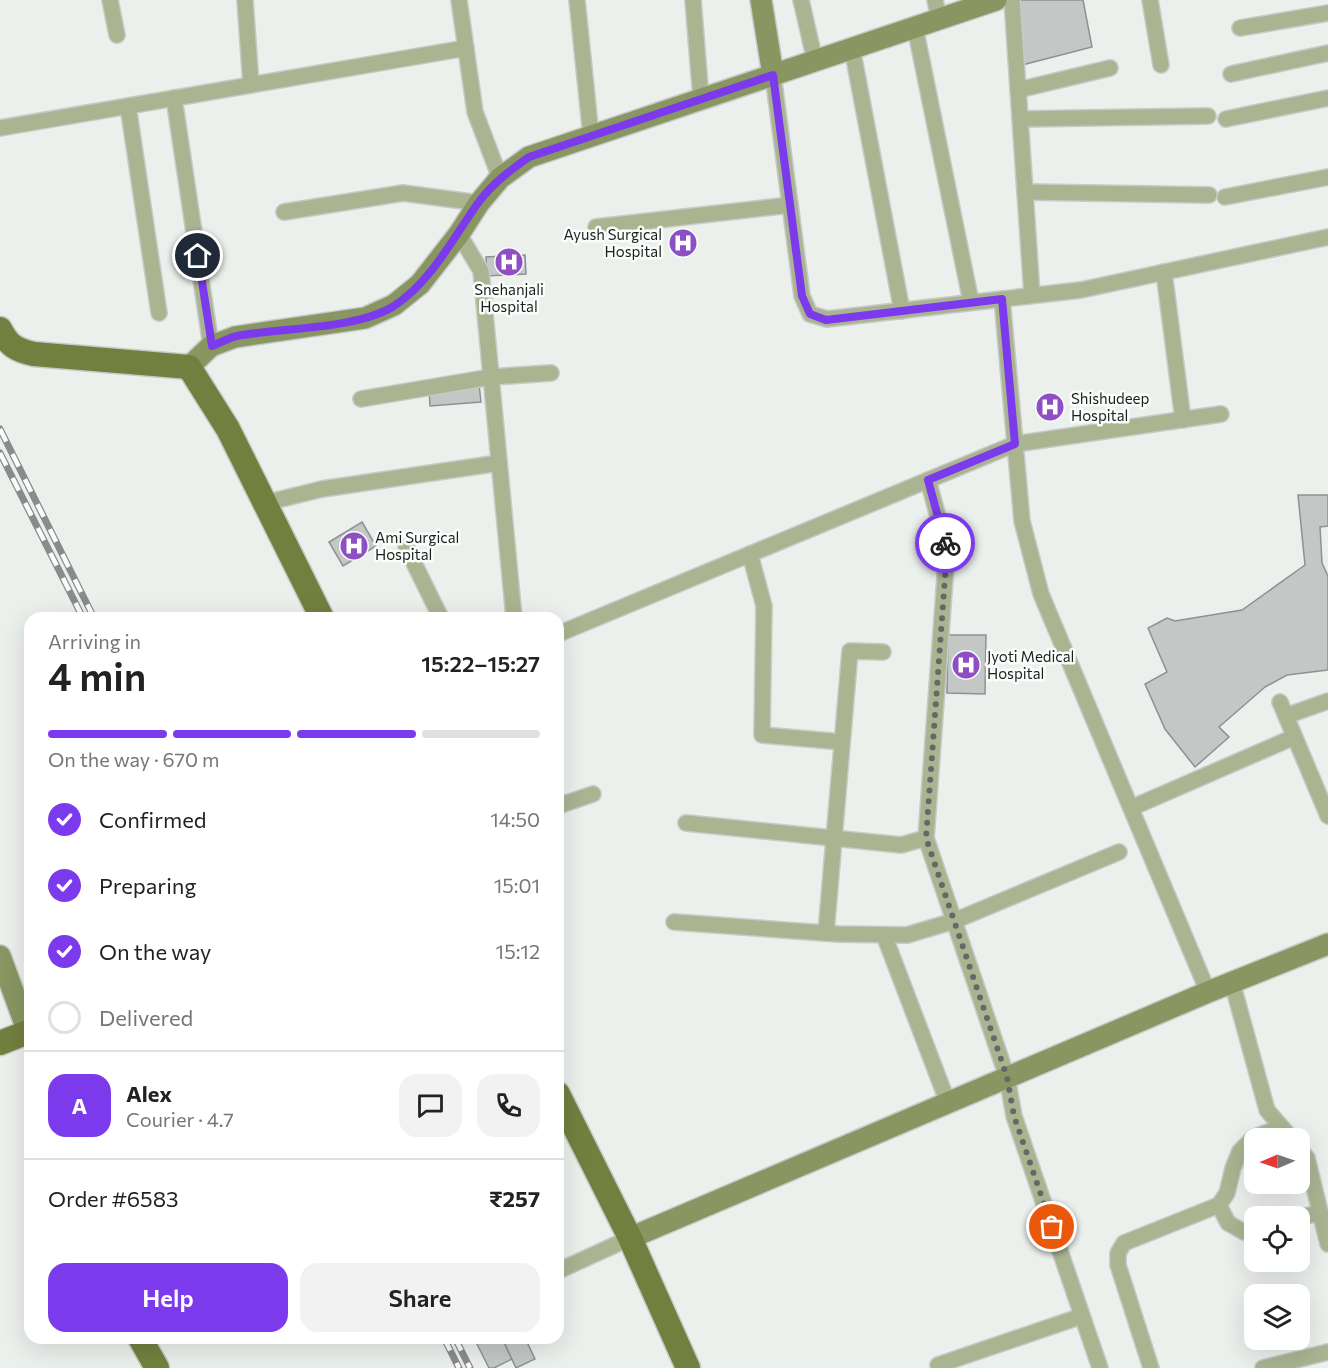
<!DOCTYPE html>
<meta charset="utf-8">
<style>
body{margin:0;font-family:Commissioner,sans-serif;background:#f2f2f2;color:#222;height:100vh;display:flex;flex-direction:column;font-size:22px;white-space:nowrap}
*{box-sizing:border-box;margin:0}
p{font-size:20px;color:#767676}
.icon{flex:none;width:33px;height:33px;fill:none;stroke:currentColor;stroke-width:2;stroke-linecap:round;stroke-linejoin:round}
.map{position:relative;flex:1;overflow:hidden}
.details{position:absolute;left:24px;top:612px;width:540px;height:732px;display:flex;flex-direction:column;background:#fff;border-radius:18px;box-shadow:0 6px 24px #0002}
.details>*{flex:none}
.needle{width:39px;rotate:268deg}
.buttons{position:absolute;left:1244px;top:1128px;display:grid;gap:12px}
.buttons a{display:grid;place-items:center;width:66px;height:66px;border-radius:12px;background:#fff;box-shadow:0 6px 24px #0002;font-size:30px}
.pin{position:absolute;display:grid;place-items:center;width:51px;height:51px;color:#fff;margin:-26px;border:3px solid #fff;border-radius:50%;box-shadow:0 2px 6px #0007}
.courier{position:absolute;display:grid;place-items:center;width:60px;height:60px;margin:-30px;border:4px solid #7c3aed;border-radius:50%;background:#fff;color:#222;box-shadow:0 2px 8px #0007}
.overview em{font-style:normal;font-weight:600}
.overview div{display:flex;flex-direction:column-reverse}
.overview{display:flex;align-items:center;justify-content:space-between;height:102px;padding:0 24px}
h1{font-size:39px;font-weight:600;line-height:45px}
.bar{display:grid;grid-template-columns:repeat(4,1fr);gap:9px 6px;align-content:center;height:72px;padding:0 24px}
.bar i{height:8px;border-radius:4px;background:#e0e0e0}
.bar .selected{background:#7c3aed}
.bar p{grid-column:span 4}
.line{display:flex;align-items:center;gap:15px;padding:0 24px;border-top:2px solid #e0e0e0}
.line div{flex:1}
.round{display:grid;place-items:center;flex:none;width:63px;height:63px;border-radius:18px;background:#f2f2f2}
ol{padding:0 24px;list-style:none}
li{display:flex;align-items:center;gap:18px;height:66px}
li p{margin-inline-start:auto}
li .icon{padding:6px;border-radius:50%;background:#7c3aed;color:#fff;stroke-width:4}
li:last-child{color:#767676}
li i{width:33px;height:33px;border:3px solid #e0e0e0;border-radius:50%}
.action{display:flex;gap:12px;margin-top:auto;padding:12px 24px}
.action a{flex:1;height:69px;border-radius:18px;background:#7c3aed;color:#fff;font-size:24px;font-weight:600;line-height:69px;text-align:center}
.action a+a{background:#f2f2f2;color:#222}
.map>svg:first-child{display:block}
.building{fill:#c3c8c7;stroke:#8d9291;stroke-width:1.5}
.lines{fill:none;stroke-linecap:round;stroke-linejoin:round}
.street-casing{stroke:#c7cac8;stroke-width:18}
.secondary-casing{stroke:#c7cac8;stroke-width:24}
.primary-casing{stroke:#c7cac8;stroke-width:27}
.street{stroke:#aab491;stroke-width:15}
.secondary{stroke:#899662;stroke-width:21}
.primary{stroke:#72803f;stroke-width:24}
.rail-casing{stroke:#898c8a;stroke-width:7}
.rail{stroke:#fafefa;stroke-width:4.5;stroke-dasharray:14;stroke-linecap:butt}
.done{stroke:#656866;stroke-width:6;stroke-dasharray:0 10.8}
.route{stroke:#7c3aed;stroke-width:8}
.labels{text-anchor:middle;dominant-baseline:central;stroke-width:5;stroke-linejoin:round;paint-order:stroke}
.poi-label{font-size:15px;fill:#1d1f1e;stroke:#fafefa;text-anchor:start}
</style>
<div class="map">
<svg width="1328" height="1368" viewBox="0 0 1328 1368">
<rect width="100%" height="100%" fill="#ecf0ed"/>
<!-- building -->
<g class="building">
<path d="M1015,0H1083L1092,47L1022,65Z"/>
<path d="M525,255L526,274L487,276L486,257Z"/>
<path d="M479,384L481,402L430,406L429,389Z"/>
<path d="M1298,495H1328V526L1320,527L1322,563L1328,576V670L1287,675L1265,687L1219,727L1229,737L1195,767L1165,729L1145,684L1167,672L1148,628L1167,618L1175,621L1242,610L1305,565Z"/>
<path d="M362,522L376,546L343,566L329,542Z"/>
<path d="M948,635H986L985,694L947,693Z"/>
<path d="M474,1338H502L512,1359L494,1368H489Z"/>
<path d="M502,1338H525L535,1359L516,1368Z"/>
</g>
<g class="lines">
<!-- street casing -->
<g class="street-casing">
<g id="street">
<path d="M110,0L117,35"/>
<path d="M245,0L251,85"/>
<path d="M459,0L475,112L500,178"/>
<path d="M577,0L591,136"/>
<path d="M693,0L701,99"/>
<path d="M801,0L815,61"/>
<path d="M935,0L939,19"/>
<path d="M1012,0L1032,295"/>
<path d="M1150,0L1161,65"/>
<path d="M915,27L971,302"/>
<path d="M1240,28L1328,13"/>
<path d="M852,48L902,311"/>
<path d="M1231,74L1328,53"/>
<path d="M773,75L802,296L810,314L827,319L1081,290L1328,237"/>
<path d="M1018,90L1110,68"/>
<path d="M174,98L211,346"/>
<path d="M128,106L159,313"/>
<path d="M1020,119L1208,116"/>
<path d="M1226,119L1328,98"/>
<path d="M0,128L466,48"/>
<path d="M1025,192L1209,195"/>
<path d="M1225,197L1328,177"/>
<path d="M284,212L403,193L479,203"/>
<path d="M596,227L790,205"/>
<path d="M459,234L481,271L514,618"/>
<path d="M1164,272L1183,420"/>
<path d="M1002,299L1022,521L1041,594L1208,992"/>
<path d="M361,399L491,377L551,373"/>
<path d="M928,480L947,550L926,838L1007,1077L1014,1116L1100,1368"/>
<path d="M265,503L322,489L499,463"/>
<path d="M406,547L441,618"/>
<path d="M750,554L764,606L762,735L842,742"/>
<path d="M558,634L1015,444L1221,414"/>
<path d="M1280,702L1328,816"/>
<path d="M1286,716L1328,701"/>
<path d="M558,806L593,794"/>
<path d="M1131,808L1294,737"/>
<path d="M686,823L901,845L926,838"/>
<path d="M674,922L838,934L907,935L954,921L1119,852"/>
<path d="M826,933L850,651L883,652"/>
<path d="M884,935L948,1103"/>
<path d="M1232,982L1267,1110L1291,1138"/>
<path d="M1299,1148L1307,1158L1328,1244"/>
<path d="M1219,1205L1228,1223L1244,1232L1254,1229"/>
<path d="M1299,1217L1321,1213"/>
<path d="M558,1271L630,1238"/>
<path d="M938,1365L1082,1316"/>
<path d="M1151,1368L1118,1265V1253L1124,1243L1219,1205L1227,1193L1233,1168L1240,1151L1253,1138L1281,1127"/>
<path d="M1263,1368L1328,1352"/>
</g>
</g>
<!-- secondary casing -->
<g class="secondary-casing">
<g id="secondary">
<path d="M761,0L773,75"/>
<path d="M189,367L211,346L235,337L365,318L394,305L420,284L459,234L479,203L500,178L529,157L996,0"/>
<path d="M0,956L28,1032"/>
<path d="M630,1238L1208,992L1328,944"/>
</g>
</g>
<!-- primary casing -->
<g class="primary-casing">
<g id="primary">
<path d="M0,329C9,346 16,350 34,354L189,367L228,429L322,618"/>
<path d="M0,1043L28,1032L30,1035"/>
<path d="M558,1094L630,1238L688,1368"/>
<path d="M140,1338L157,1368"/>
</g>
</g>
<!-- street -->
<use href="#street" class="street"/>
<!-- secondary -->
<use href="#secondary" class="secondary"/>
<!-- primary -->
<use href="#primary" class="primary"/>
<!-- rail casing -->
<g class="rail-casing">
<g id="rail">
<path d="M0,429L94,618"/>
<path d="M0,453L83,618"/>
<path d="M444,1338L459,1368"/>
<path d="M455,1338L470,1368"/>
</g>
</g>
<!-- rail -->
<use href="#rail" class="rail"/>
</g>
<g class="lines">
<!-- done -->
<path class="done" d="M945,543L947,550L926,838L1007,1077L1014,1116L1052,1227"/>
<!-- route -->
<path class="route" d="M198,256L212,346C220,343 228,338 237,336C283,327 355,330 394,306C431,282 453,238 478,203C492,184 509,171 529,157L773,75L802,296L810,314L826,320L1002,299L1015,444L928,480L945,543"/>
</g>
<!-- icons -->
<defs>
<g id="hospital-disc" transform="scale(1.5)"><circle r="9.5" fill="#8e4fc5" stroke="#fafefa"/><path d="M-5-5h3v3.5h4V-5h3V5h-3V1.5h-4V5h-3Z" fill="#fff"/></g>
</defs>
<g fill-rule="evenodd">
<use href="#hospital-disc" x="683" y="243"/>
<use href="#hospital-disc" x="509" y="262"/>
<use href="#hospital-disc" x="1050" y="407"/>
<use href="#hospital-disc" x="354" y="546"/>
<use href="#hospital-disc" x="966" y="665"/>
</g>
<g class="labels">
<!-- poi labels -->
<g class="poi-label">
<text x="662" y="234" text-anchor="end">Ayush Surgical<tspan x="662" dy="17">Hospital</tspan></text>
<text x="509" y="289" text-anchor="middle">Snehanjali<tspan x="509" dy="17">Hospital</tspan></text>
<text x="1071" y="398">Shishudeep<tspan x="1071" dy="17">Hospital</tspan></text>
<text x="375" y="537">Ami Surgical<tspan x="375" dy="17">Hospital</tspan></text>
<text x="987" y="656">Jyoti Medical<tspan x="987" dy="17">Hospital</tspan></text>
</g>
</g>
</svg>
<div class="buttons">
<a><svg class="needle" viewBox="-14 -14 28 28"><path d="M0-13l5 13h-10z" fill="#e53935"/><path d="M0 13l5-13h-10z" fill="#767676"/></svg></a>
<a><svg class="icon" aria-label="locate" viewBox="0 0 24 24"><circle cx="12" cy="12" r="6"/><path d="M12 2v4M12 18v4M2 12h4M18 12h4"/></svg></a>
<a><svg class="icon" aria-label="layers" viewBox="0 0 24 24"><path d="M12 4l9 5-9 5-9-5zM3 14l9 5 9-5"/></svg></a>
</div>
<div class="pin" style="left:1052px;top:1227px;background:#ea580c"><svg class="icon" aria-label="bag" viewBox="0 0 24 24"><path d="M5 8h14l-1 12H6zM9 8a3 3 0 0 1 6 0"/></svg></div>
<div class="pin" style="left:198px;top:256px;background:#1f2937"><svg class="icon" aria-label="home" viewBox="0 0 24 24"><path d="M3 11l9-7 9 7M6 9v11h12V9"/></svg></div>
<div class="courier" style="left:945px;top:543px"><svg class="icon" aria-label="bike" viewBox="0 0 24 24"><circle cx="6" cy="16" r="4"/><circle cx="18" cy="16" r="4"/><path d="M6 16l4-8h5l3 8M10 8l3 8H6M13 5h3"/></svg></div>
<section class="details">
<div class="overview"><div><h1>4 min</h1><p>Arriving in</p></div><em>15:22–15:27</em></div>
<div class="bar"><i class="selected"></i><i class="selected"></i><i class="selected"></i><i></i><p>On the way · 670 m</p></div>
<ol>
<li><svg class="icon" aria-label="check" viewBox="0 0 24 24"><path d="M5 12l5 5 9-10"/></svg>Confirmed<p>14:50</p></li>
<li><svg class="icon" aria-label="check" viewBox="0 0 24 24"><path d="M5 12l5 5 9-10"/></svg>Preparing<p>15:01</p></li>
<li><svg class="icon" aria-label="check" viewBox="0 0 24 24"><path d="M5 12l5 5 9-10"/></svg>On the way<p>15:12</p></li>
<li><i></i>Delivered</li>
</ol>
<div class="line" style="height:108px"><b class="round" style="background:#7c3aed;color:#fff">A</b><div><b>Alex</b><p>Courier · 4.7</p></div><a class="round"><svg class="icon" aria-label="chat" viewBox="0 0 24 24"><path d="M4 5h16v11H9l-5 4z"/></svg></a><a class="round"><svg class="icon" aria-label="phone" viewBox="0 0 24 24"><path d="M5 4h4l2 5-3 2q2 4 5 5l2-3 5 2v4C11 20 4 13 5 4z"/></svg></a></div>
<div class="line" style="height:78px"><div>Order #6583</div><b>₹257</b></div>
<div class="action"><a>Help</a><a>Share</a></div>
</section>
</div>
